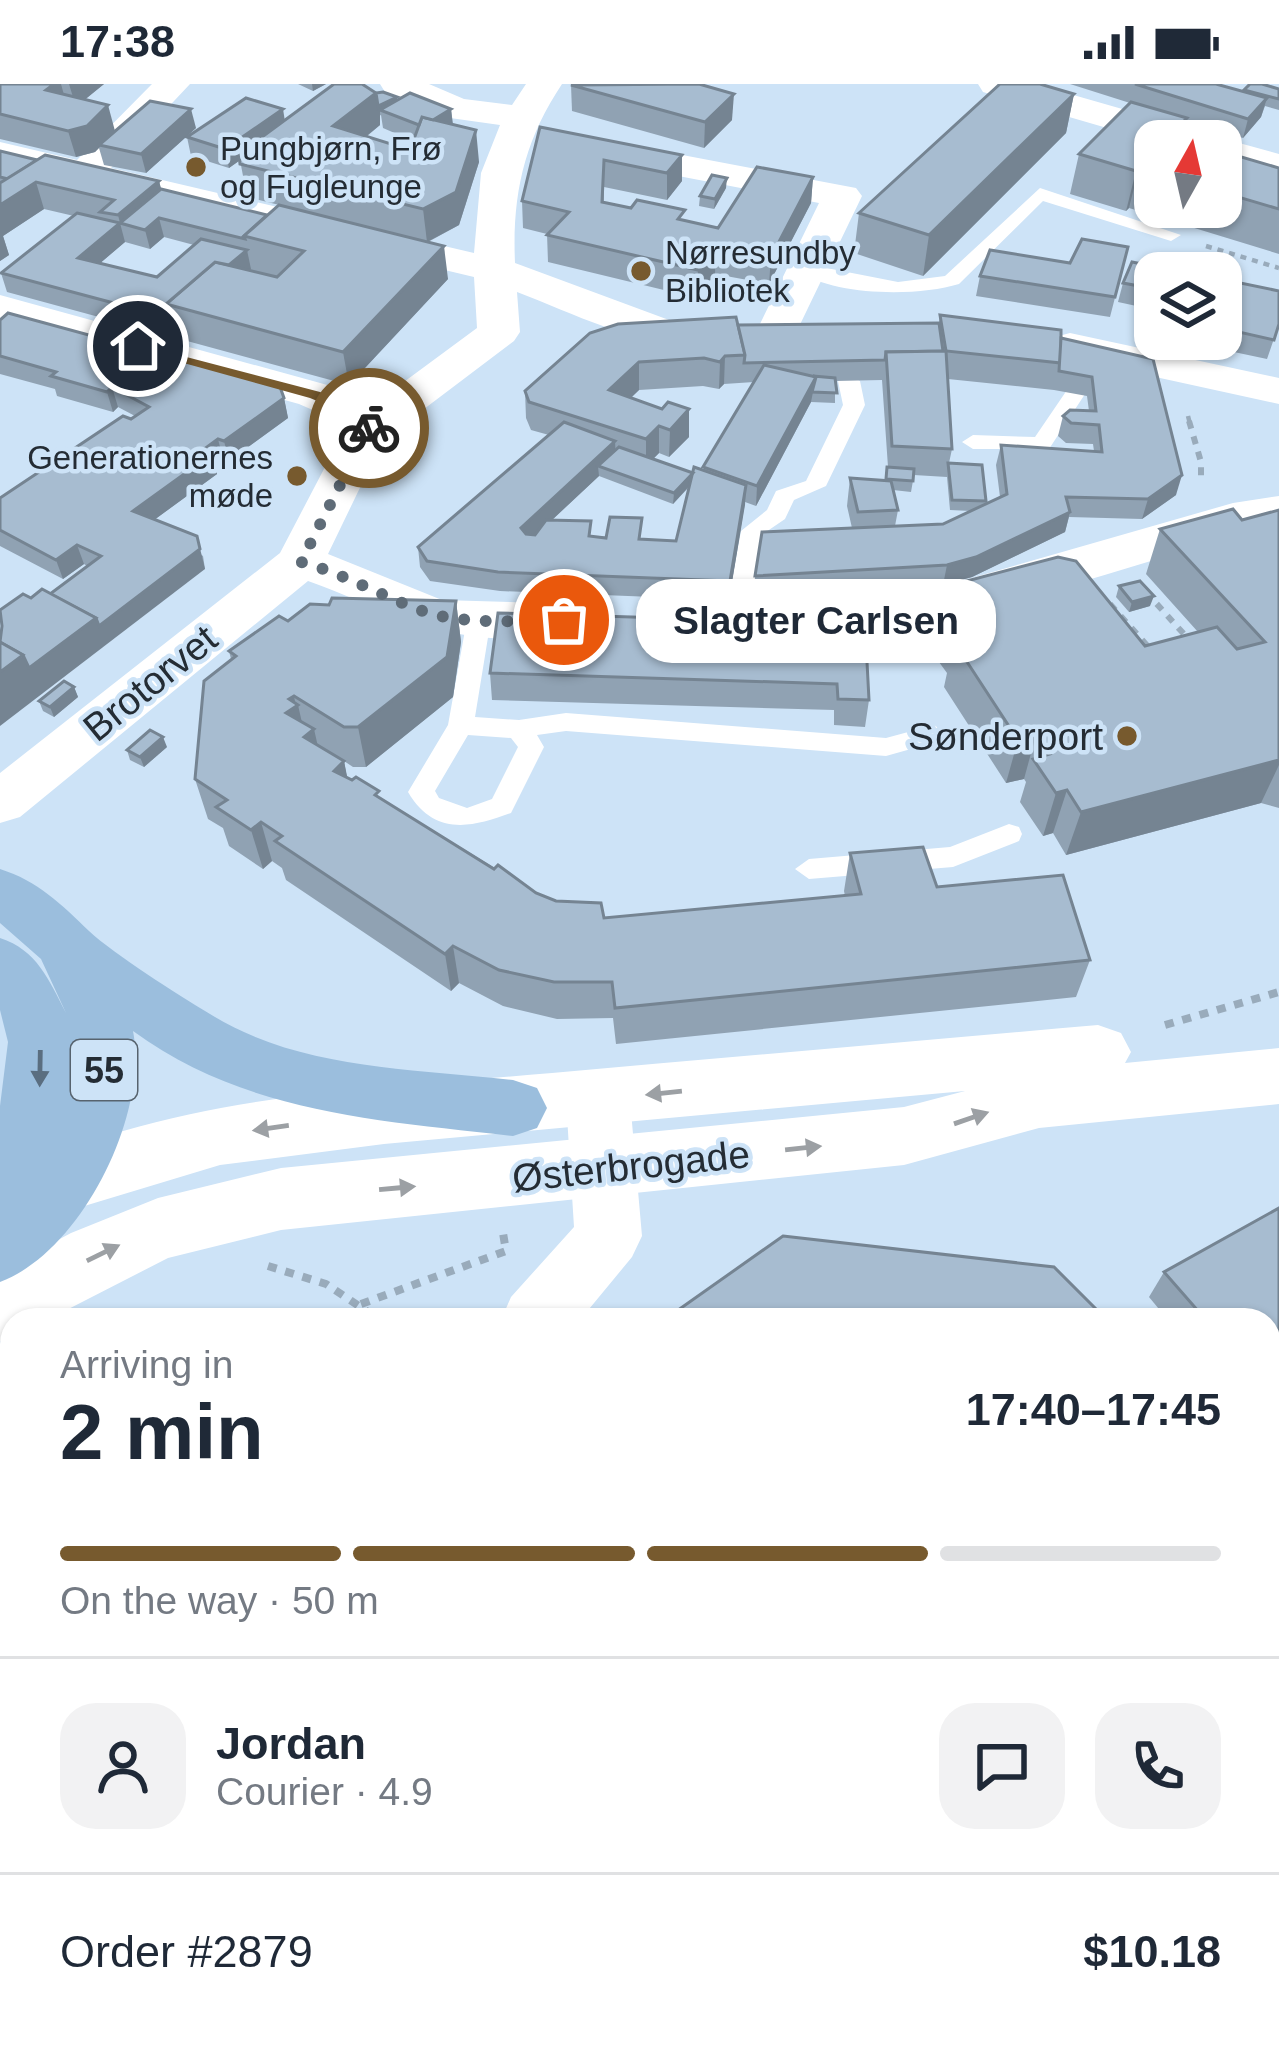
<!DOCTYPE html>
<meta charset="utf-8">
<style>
body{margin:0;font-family:Helvetica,sans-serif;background:#f2f2f3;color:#1f2937;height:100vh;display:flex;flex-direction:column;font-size:45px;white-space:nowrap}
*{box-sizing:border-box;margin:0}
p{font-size:39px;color:#747a83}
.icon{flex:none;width:66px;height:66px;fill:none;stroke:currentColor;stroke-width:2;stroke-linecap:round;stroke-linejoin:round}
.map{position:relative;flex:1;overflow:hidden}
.drawer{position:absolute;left:0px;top:1224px;width:1281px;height:747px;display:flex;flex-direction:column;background:#fff;border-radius:36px 36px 0 0;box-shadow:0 3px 9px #0004}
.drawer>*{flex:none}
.needle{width:78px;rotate:8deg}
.tools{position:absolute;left:1134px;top:36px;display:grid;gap:24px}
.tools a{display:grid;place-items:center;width:108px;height:108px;border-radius:24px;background:#fff;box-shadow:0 3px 9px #0004;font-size:60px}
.pin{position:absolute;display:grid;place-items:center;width:102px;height:102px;color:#fff;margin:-51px;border:6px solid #fff;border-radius:50%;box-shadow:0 3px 12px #0007}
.courier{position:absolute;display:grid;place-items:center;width:120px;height:120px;margin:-60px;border:9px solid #775a2e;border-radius:50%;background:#fff;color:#222;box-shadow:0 3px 15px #0007}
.bubble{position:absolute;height:84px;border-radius:36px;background:#fff;box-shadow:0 3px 9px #0004;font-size:39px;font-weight:600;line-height:84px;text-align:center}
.headline em{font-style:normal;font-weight:600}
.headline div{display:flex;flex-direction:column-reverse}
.headline{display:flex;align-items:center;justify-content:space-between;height:204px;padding:0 60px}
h1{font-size:78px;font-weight:600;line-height:90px}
.bar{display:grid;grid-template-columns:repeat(4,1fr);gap:18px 12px;align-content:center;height:144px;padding:0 60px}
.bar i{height:15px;border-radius:9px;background:#e0e1e3}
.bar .on{background:#775a2e}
.bar p{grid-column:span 4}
.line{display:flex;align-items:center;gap:30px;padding:0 60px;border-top:3px solid #e0e1e3}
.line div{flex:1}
.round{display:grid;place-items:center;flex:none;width:126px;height:126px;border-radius:36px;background:#f2f2f3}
.status{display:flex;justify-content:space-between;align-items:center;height:84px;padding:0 60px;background:#fff;direction:ltr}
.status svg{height:33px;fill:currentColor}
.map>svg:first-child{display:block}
.forest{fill:#b69a73}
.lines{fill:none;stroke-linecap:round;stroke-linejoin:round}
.path-far3{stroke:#99abbb;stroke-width:4.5;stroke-dasharray:6 6;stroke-linecap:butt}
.path-far2{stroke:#99abbb;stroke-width:6;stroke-dasharray:8 8;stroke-linecap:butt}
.path-far1{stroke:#99abbb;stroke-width:8;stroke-dasharray:9 9;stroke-linecap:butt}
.path{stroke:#99abbb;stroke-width:9;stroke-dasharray:12 12;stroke-linecap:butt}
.lane{fill:#fff;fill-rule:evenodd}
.street{fill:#fff;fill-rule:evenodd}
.secondary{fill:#fff;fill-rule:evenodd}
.primary{fill:#9bbedd;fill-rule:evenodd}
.wall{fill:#90a2b3;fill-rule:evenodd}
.shaded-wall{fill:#758492}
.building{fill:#a7bcd0;stroke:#758492;stroke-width:3}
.oneway{fill:#5a6e80}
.oneway2{fill:#9ca0a4}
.route{fill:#775a2e}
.done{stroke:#5f6c78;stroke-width:12;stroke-dasharray:0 21.6}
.poi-dot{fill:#775a2e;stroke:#cde3f7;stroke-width:4.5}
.labels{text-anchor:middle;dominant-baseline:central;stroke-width:9;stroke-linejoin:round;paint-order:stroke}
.far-poi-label{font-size:33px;fill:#242c34;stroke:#cde3f7;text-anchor:start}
.shield{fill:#cde3f7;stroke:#57636e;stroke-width:3}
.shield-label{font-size:36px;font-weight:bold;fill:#242c34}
.street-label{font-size:39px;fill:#242c34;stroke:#cde3f7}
.poi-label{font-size:39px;fill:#242c34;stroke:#cde3f7;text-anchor:end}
</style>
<div class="status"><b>17:38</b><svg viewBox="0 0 49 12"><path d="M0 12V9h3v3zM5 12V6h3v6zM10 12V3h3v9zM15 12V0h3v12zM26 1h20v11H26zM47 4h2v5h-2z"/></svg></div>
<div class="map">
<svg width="1279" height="1969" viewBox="0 0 1279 1969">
<rect width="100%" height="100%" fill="#cde3f7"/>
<!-- forest -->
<path class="forest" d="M1269,1755L1279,1757V1969H978L946,1959H1269Z"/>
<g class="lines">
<!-- path-far3 -->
<g class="path-far3">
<path d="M1206,162L1279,184"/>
<path d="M1188,332L1190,340"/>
</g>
<!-- path-far2 -->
<g class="path-far2">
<path d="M1189,337L1201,378V399"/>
<path d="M1146,508L1192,559"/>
<path d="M1110,520L1152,567"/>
</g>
<!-- path-far1 -->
<g class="path-far1">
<path d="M1165,941L1279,908"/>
<path d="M268,1182L326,1200L380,1236"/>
<path d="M361,1220L506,1167L503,1149"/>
</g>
<!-- path -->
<g class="path">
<path d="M0,1307L12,1297"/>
<path d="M0,1436L12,1447"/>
<path d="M0,1551L12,1556"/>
<path d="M716,1959L748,1969"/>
<path d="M864,1959L895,1969"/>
<path d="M153,1969L156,1959"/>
<path d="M701,1969L713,1959"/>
</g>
<!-- lane -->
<g class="lane">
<path d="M1040,104L1181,151L1171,157L1043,117L959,200C916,213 833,212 796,186L806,180L898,198L945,192Z"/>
<path d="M849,291L860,297L865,321L826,402L794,416L785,435L763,450L748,539L745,545H727L724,539L741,447L767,426L776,407L806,397L843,321L838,297Z"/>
<path d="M1074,304L1085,310L1049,365H973L962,358L973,351L1035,353L1067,306Z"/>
<path d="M479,527L491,535L475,633L519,636L566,629L886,654L934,641L947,650L943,656L886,672L566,647L537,651L544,663L511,729C471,744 434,752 408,708L448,641L467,535ZM468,651L511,654L518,663L492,715L467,724L439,714L435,707Z"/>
<path d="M1009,740L1019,743L1022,750L1019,757L953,783L809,795L795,785L809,775L950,763Z"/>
</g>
<!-- street -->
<g class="street">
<path d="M152,0H190L111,84L474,169L481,89L500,41L443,33L385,8L380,0H429L464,15L512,21L526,0H562C524,57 512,111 515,179L669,236L734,237L740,246L734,255C657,274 588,235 517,208L520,248L514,257L383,356L328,470L442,516L582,520L600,525L607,537L600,549C578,555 557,554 534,555C432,557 398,530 308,497L20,733L0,739V689L280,469L347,341L299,320L0,237V211L331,302L374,320L477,244L474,193L0,80V58L77,76Z"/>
<path d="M978,0H1035L1206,49L1211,56L1221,54L1279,70V93L1221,77V57L1155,58L983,8Z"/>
<path d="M598,55L856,104L862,112L794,253L779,257L764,253L758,244L819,119L585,74L579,66L585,58Z"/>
<path d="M1070,249L1279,294V320L1055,271L1048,262L1055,253Z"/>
<path d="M1279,412V442L1254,445C1098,493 945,546 780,554C744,556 705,561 670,551L663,539L670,527L688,522L839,516L951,500L1233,419Z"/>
<path d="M598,989L621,997L630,1016L642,1152L632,1173L580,1236H501L511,1213L574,1143L566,1016L575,997Z"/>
<path d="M1269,1637L1279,1638V1720L1269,1719Z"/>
<path d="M12,1780V1875L0,1880V1785Z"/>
</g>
<!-- secondary -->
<path class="secondary" d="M1098,941L1121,949L1131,968L1125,979L1279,964V1020L1039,1044L904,1081L281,1146L168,1174L47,1236H12V1253L0,1257V1187L71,1149L158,1114L281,1084L904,1023L965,1007L384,1060L220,1081L81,1123L0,1163V1097C163,1009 371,1005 552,989C734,973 916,957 1098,941Z"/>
<!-- primary -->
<path class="primary" d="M0,785C38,797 61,820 89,847C115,871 177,910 210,930C300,986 410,984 513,996L537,1004L547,1024L537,1044L513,1052C378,1036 247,1030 133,947C149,1031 81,1168 0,1198V1022L8,958L0,926V854C37,866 49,896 66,929L41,875L0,839Z"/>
</g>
<!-- wall -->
<g class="wall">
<path d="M0,0H104L85,15L115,48L196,44L146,89L104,81L99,64L95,68L76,73L0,55Z"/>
<path d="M298,0H326L313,7Z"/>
<path d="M1070,0H1216L1244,8V6L1279,5V26L1265,22L1261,33L1243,54L1186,36L1181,56L1155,57V123H1221V67L1279,84V170L1129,124L1126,127L1070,110L1079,70L1130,19Z"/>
<path d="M571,1L732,36L704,64L572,27Z"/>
<path d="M376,9L397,16L451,25L453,40L479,78L459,141L428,158L448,195L349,301L7,208L1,189L74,132L44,125L3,152L9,171L0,177V67L37,76L159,97L161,105L267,131L328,133L247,113L240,76L229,84L191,72L187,53L285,36ZM381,31L383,44L413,57L410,66L366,53L380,41L379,32ZM164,153L194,161L157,193L100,179L125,158L150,165Z"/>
<path d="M1074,10L1066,49L923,192L854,169L859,129Z"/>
<path d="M540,43L682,71V97L667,116L604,103V118L718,144L813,93L811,119L769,200L715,190L697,214L548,178L547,150L523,144L522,117Z"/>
<path d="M726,104L714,125L699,122L700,112Z"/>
<path d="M1128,163L1110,233L976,212L980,192L1070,179Z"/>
<path d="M1155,189V226L1118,218L1123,199Z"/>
<path d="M1221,195L1279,240L1267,275L1215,264L1218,255H1221L1223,240L1221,239Z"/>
<path d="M940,231L1061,254L1153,275L1176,411L1142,435L1069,433L1065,448L972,493L943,501L754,511L755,492L852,444L847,422L850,394L886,397L888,383L882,296L835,297V319L811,318L756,422L745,418L729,516L500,507L430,497L420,483L418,463L549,351L531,346L526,334L525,307L738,241L939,239ZM948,295L1054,306L1087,312L1089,327L1063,332L1058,352L1066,359L1093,360L1094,367L1001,361L996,381L1000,413L986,420V417L949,379L952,365ZM754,298L703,386L693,389L653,375L659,369L669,373L689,353V325H662L631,314L639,306L703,302L719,305L724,300ZM914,391L947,393L950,426L971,427L943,440L895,442L898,426L893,406L911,408ZM599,392L673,420L690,402L676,457L591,452L551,437Z"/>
<path d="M0,236L284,314L288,334L229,377L223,375L215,381L217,390L154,436L203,472L205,485L31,514L50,510L87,482L84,480L63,495L0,462V414L135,332L118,323L113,328L57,312L55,305L0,290Z"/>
<path d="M1279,426V724L1261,719L1066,771L1053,749L1043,752L1020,718L1026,698L1024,695L1006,699L944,603L947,589L920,552L929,507L1145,562L1198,548L1146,490L1160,445L1242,436Z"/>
<path d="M1119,502L1150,522L1129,528L1116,513Z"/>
<path d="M456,517L461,558L453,613L366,683H353L344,677L347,694L536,809L604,834L845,812L844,807L850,769L937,803L1090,876L1076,913L616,960L613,934L557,935L503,922L459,899L451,907L286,796L282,784L272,777L263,785L229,762L223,744L208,735L195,695L231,575L229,567L288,537L329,521Z"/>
<path d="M865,540L869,616L865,643L834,641V626L492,616L490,589Z"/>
<path d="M74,603L78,613L54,633L43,627L39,617Z"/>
<path d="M167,663L144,683L130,676L127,666Z"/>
<path d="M1164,1188L1269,1236H1168L1149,1213Z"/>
</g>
<!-- shaded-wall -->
<g class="shaded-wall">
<path d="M54,0H61L67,22L46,6Z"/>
<path d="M69,0H104L76,23Z"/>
<path d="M312,0H326L313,7Z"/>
<path d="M376,9L397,13L398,23L380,26V41L338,75L333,42Z"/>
<path d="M734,10L732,36L704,64L705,38Z"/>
<path d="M1074,10L1066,49L923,192L929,151Z"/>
<path d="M1267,14L1261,33L1243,54L1248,35Z"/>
<path d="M108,21L115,47L95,68L76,73L68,47Z"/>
<path d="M191,25L196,44L146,89L141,70Z"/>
<path d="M283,25L286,44L229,84L225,65Z"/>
<path d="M451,25L453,44L421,42Z"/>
<path d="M1187,34L1180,57L1169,52Z"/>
<path d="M476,46L479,78L459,141L427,158L423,125Z"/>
<path d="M682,71V97L667,116V89Z"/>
<path d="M1139,84L1129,124L1126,127L1136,87Z"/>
<path d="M813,93L811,119L769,200L771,173Z"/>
<path d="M727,94L726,104L714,125L715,115Z"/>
<path d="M159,97L166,124L120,139L125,158L84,193L78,174L120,139L118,131Z"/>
<path d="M36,98L44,125L3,152L9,171L0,177V121Z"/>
<path d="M159,134L164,153L150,165L145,146Z"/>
<path d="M444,162L448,195L349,301L343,268Z"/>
<path d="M716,163L715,190L697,214L698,186Z"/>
<path d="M247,166L251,185L202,230L181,224Z"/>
<path d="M725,272L724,300L719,305L720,278Z"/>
<path d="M639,278V306L609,334V306Z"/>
<path d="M816,293L811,318L756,422L757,402Z"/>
<path d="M112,303L118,323L113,328L107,308Z"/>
<path d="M284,314L288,334L229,377L224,357Z"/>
<path d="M689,325V353L669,373L670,346Z"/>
<path d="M659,342V369L646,382V355Z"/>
<path d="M218,355L223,375L215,381L217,390L139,447L133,427L203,366Z"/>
<path d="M615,357L616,376L598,382L599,392L523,463L521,444Z"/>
<path d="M693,389L692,399L673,420L674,409Z"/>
<path d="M1182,391L1176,411L1142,435L1148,415Z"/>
<path d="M746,401L745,421L729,516L730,497Z"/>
<path d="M1070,428L1065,448L972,493L943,501L947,481Z"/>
<path d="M197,452L205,485L0,642V588Z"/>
<path d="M77,461L84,480L63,495L56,476Z"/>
<path d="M1154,512L1150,522L1129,528L1132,518Z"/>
<path d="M456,517L461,558L453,613L366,683L358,643Z"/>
<path d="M74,603L78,613L54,633L50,623Z"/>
<path d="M294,612L296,623L298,621L305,652L314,645L323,685L286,629L289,615Z"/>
<path d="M1036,651L1024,695L1006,699L1018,656Z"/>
<path d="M163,653L167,663L144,683L140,673Z"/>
<path d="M1279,676V681L1261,719L1066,771L1081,728Z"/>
<path d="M344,677L352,717L334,687Z"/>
<path d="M1067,706L1053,749L1043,752L1056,709Z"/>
<path d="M261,738L272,777L263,785L251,746Z"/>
<path d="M453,862L459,899L451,907L445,870Z"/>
<path d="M1279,1257V1268L1269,1275V1263Z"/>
</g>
<!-- building -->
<g class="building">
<path d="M0,0H54L46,6L108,21L87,42L68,47L0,30Z"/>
<path d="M334,0H362L376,9L333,42L410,66L422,33L476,46L456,108L423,125L240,80L239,70Z"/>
<path d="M699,0L734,10L705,38L571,1Z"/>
<path d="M1000,0H1040L1074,10L929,151L859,129Z"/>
<path d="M1135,0H1216L1267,14L1248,35Z"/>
<path d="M1250,0H1262L1279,5V15L1244,6Z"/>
<path d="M383,8L397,13L378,22L376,9Z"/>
<path d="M410,9L451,25L433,36L422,33L419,41L380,26Z"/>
<path d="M246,14L283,25L225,65L187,53Z"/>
<path d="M150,17L191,25L141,70L99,61Z"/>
<path d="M1131,18L1187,34L1169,52L1185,57H1155V88L1139,84L1136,87L1079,70Z"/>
<path d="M540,43L682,71L667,89L604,76L602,118L631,124L637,116L685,126L678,135L718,144L757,83L813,93L771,173L716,163L698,186L547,151L569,128L522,117Z"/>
<path d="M0,67L37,76L8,95L0,93Z"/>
<path d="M1221,67L1279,84V125L1221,108Z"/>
<path d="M45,71L159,97L118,131L100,128L114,116L36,98L0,121V99Z"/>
<path d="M712,91L727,94L715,115L700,112Z"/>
<path d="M161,105L267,131L244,152L245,155L159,134L145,146L120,139Z"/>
<path d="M279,121L444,162L343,268L166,220L215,178L277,193L304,167L244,152Z"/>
<path d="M77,129L120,139L78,174L157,193L201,155L247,166L229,181L215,178L166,220L170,234L1,189Z"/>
<path d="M1082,155L1128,163L1115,213L980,192L990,166L1070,179Z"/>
<path d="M1132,178L1189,189H1155V205L1123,199Z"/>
<path d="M1221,195L1279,207V240L1274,256L1221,244L1229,220L1221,218Z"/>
<path d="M8,229L280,303L284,314L224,357L218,355L203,366L212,370L133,427L197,452L200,465L99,542L96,534L50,510L101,472L77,461L56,476L0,446V414L123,332L131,335L149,323L112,303L107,308L51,292L56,288L0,272V236Z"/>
<path d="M940,231L1061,246V279L946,267Z"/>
<path d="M736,233L745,271L725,272L720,278L704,274L639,278L609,306L662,325L668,318L689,325L670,346L659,342L646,355L529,318L525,307L590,249L618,240Z"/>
<path d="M939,239L943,267L886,268L885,276L744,279L745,271L738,241Z"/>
<path d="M1061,254L1153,275L1182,391L1148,415L1066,413L1070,428L976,473L947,481L755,492L762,448L943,440L1007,410L1001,361L1102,368L1099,341L1071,339L1063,332L1070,326L1096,327L1092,293L1059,287Z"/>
<path d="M946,267L952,365L892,362L886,268Z"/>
<path d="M764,281L816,293L757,402L703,383Z"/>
<path d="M813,292L835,294L837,309L812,308L816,293Z"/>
<path d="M564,338L615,357L521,444L526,450L535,451L546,436L591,437L589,452L606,454L610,433L642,434L639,455L676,457L694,383L746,401L730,497L498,488L427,477L418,463Z"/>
<path d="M619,363L693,389L674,409L598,382Z"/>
<path d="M948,379L982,381L986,417L952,416Z"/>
<path d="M887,383L914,385L913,397L886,395Z"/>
<path d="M850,394L891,397L898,426L858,428Z"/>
<path d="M1233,425L1242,436L1279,426V676L1081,728L1067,706L1056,709L1033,675L1050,670L1036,651L1018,656L954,558L965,555L929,507L1058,473L1076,477L1145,562L1217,543L1237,565L1265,558L1160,445Z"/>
<path d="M1140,497L1154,512L1132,518L1119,502Z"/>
<path d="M42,505L96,534L29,584L23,571L0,558L2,542L0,526L23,510L31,514Z"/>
<path d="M332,514L456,517L447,573L358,643H344L294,612L289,615L298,621L286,629L314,645L304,653L344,677L334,687L352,696L356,693L379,707L375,711L494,785L498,781L536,809L556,817L601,819L604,834L861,810L850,769L923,763L937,803L1063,791L1090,876L615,924L612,898H554L499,886L453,862L445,870L275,757L282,752L261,738L251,746L216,723L227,716L195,695L204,597L236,572L229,567L279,532L288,537L310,520L329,521Z"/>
<path d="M498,529L865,540L869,616L838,615L837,600L490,589Z"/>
<path d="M0,558L23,571L0,588Z"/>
<path d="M64,597L74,603L50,623L39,617Z"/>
<path d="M150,646L163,653L140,673L127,666Z"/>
<path d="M1279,1124V1257L1269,1263V1236H1206L1164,1188Z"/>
<path d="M783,1152L1054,1183L1107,1236H664Z"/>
</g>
<!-- one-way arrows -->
<defs><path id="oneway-solid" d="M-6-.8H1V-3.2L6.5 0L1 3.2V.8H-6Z" transform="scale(3)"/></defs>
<use class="oneway" href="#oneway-solid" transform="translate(40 984) rotate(91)"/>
<g class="oneway2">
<use href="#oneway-solid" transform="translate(664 1009) rotate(174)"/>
<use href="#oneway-solid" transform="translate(971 1034) rotate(-19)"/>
<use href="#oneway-solid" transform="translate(271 1044) rotate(172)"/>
<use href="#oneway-solid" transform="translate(803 1064) rotate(-6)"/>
<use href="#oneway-solid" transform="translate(397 1104) rotate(-5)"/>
<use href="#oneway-solid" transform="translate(103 1169) rotate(-26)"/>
</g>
<!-- route -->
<path class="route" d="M133,259L320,308L384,337L374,347H364L368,338L310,314L133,265Z"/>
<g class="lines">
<!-- done -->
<path class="done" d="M369,344L301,478C345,490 381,512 423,527C465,542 520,536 564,536"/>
</g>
<!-- markers -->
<g class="poi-dot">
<circle cx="196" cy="83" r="12"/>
<circle cx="641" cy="187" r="12"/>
<circle cx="297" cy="392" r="12"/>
<circle cx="1127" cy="652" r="12"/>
</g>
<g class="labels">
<!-- far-poi labels -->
<g class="far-poi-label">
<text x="220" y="64">Pungbjørn, Frø<tspan x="220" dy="38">og Fugleunge</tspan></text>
<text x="665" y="168">Nørresundby<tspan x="665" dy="38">Bibliotek</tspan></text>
<text x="273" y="373" text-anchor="end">Generationernes<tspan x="273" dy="38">møde</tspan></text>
</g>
<!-- shield labels -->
<rect class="shield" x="71" y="956" width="66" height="60" rx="9"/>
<g class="shield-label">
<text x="104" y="986">55</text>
</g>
<!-- street labels -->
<g class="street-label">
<text transform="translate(150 599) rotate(-39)">Brotorvet</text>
<text transform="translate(631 1082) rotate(-6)">Østerbrogade</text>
</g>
<!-- poi labels -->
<g class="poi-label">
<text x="1103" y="652">Sønderport</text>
</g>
</g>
</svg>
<div class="tools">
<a><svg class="needle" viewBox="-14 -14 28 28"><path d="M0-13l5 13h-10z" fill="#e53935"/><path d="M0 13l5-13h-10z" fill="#747a83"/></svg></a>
<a><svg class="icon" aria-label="layers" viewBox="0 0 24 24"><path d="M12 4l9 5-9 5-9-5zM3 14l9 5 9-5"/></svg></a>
</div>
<div class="pin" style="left:564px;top:536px;background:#ea580c"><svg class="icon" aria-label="bag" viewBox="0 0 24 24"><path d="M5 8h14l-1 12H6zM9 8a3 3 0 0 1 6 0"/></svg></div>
<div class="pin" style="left:138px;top:262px;background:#1f2937"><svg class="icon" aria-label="home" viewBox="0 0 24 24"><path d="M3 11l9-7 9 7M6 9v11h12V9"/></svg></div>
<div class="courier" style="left:369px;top:344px"><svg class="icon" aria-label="bike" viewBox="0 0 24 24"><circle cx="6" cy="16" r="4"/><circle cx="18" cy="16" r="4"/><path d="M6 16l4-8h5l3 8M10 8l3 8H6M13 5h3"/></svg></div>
<div class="bubble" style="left:636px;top:495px;width:360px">Slagter Carlsen</div>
<section class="drawer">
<div class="headline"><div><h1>2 min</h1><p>Arriving in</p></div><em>17:40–17:45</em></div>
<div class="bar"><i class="on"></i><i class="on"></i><i class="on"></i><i></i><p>On the way · 50 m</p></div>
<div class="line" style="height:216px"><a class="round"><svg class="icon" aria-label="person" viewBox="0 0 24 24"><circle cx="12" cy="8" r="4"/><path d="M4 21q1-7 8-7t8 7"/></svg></a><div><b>Jordan</b><p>Courier · 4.9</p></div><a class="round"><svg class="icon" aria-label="chat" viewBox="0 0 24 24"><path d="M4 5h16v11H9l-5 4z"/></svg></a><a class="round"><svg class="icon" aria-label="phone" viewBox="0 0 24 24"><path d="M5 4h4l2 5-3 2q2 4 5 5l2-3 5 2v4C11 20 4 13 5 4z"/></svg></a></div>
<div class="line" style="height:156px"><div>Order #2879</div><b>$10.18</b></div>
</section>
</div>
